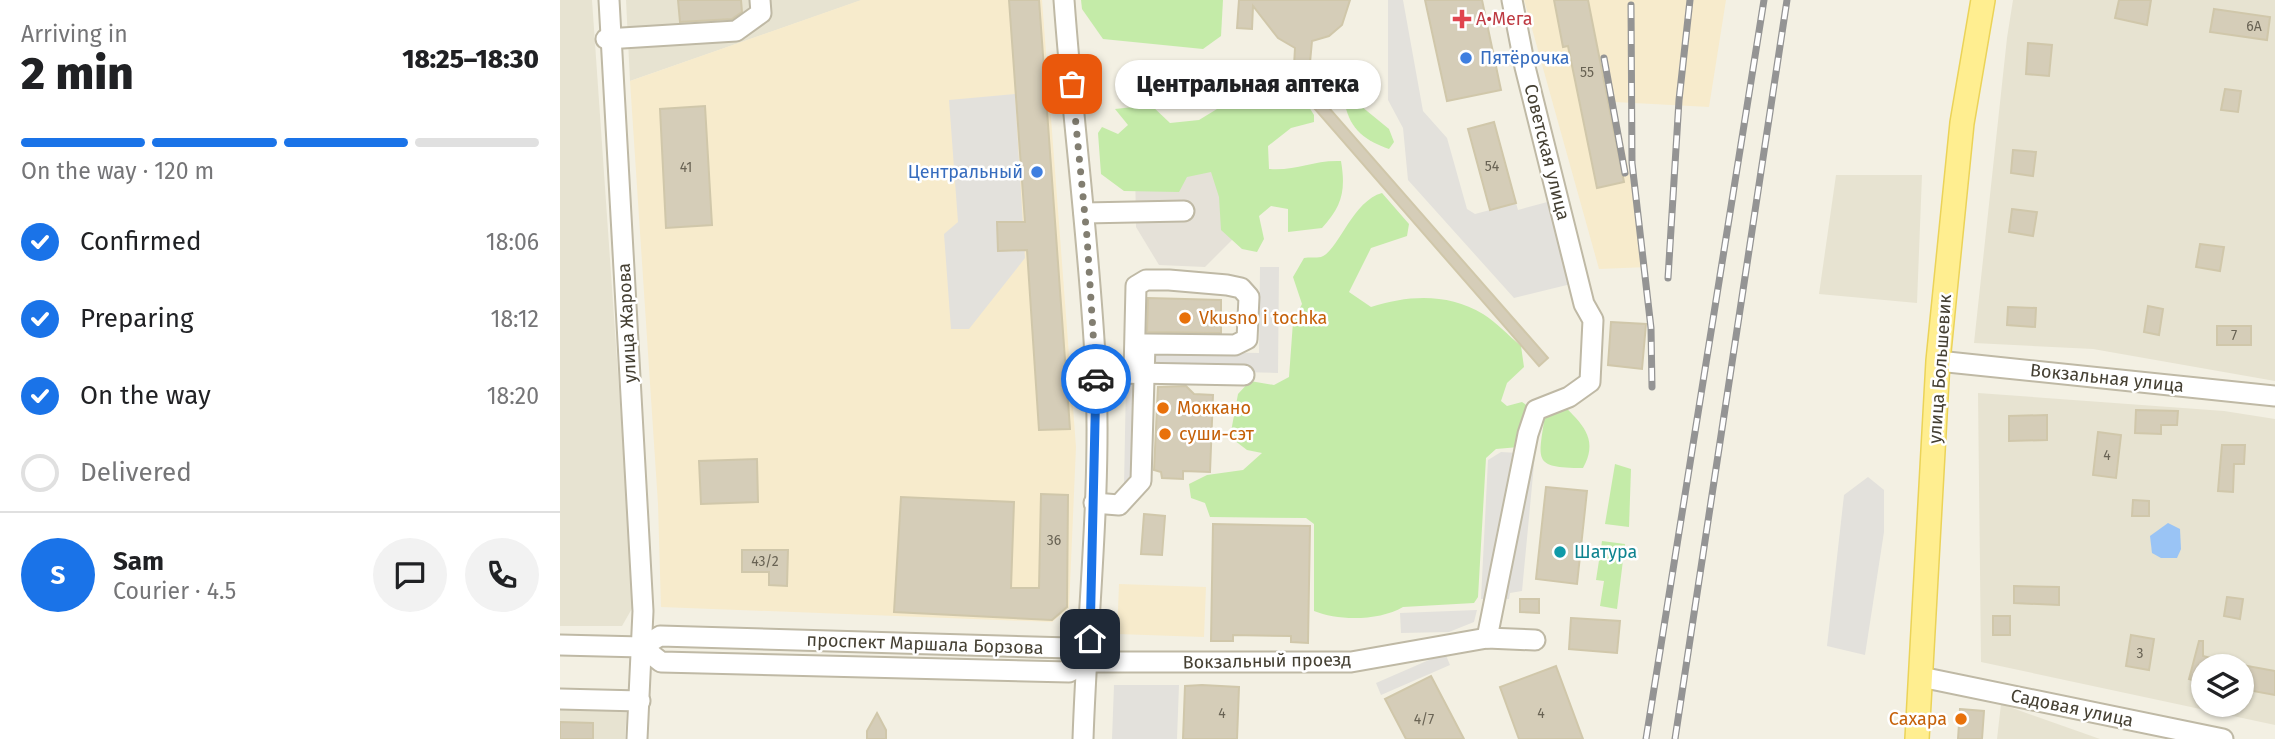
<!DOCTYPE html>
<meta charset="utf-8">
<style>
body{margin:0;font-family:"Fira Sans",sans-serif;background:#f2f2f2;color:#202124;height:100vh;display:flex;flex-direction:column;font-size:26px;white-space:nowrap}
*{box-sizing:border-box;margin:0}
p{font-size:23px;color:#757577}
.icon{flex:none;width:38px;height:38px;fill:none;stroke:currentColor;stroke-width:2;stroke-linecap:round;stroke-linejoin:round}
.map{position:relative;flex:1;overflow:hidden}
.details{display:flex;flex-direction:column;background:#fff;width:560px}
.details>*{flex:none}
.controls{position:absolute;left:1631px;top:654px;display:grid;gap:14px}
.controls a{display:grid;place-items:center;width:63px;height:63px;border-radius:50%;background:#fff;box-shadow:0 2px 5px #0004;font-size:35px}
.pin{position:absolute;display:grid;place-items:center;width:60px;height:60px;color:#fff;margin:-30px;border-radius:14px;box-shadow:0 4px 10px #0006}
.courier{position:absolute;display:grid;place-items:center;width:70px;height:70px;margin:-35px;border:5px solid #1a73e8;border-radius:50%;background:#fff;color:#222;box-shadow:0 2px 9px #0007}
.bubble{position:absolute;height:49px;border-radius:24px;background:#fff;box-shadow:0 2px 5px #0004;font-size:23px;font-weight:800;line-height:49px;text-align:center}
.summary em{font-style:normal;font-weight:800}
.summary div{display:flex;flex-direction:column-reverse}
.summary{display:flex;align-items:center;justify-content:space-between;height:119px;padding:0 21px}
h1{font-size:46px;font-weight:800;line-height:52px}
.bar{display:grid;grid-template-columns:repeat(4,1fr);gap:10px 7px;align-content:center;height:84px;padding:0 21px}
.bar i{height:9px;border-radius:5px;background:#e0e0e0}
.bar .current{background:#1a73e8}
.bar p{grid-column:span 4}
.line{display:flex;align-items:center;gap:18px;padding:0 21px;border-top:2px solid #e0e0e0}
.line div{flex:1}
.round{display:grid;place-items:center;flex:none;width:74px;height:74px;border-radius:37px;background:#f2f2f2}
ol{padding:0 21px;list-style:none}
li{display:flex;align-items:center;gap:21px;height:77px}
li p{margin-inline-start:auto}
li .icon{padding:7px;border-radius:50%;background:#1a73e8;color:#fff;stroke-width:4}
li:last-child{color:#757577}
li i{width:38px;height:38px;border:4px solid #e0e0e0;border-radius:50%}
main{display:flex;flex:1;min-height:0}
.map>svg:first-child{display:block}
.residential{fill:#e7e3d1;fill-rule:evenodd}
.commercial{fill:#f7ebcc}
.industrial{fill:#e5e1d8}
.green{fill:#c4eba8}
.parking{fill:#e3e1dc}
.water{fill:#9ac4f5}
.building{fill:#d5cdb8;stroke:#d0c7aa;stroke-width:2}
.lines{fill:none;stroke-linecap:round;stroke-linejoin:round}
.minor-casing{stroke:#bfb9a5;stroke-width:23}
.major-casing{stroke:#ebd358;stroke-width:26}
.minor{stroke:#fff;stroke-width:19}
.major{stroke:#ffee90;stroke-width:23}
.rail-casing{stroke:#949494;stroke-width:7}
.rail{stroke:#fff;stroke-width:4.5;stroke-dasharray:13;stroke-linecap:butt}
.done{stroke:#827e71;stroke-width:7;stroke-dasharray:0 12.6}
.route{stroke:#1a73e8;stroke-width:9}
.health-dot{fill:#e0444e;stroke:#fff;stroke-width:2.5}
.shop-dot{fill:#3f7fe0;stroke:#fff;stroke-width:2.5}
.food-dot{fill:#e8710a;stroke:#fff;stroke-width:2.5}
.culture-dot{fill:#0f9aa8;stroke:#fff;stroke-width:2.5}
.labels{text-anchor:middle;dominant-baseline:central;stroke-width:5;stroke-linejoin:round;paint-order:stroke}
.number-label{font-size:14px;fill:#696354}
.health-label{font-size:18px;fill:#be3a42;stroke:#fff;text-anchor:start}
.shop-label{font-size:18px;fill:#366cbe;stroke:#fff;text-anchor:start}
.street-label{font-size:18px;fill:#454033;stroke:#fff}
.food-label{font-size:18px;fill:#c56008;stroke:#fff;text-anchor:start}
.culture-label{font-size:18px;fill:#0d838f;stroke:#fff;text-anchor:start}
</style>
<main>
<section class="details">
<div class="summary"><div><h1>2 min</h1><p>Arriving in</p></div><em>18:25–18:30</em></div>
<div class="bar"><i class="current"></i><i class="current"></i><i class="current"></i><i></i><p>On the way · 120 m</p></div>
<ol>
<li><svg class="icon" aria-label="check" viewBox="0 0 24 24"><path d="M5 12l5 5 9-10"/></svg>Confirmed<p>18:06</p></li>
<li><svg class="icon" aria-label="check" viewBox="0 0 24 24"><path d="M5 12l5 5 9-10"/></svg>Preparing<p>18:12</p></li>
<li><svg class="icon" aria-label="check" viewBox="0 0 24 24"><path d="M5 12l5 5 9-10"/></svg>On the way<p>18:20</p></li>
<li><i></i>Delivered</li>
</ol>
<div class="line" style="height:126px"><b class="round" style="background:#1a73e8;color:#fff">S</b><div><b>Sam</b><p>Courier · 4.5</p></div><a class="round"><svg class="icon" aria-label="chat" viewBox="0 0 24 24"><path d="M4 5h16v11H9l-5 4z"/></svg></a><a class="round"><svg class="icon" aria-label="phone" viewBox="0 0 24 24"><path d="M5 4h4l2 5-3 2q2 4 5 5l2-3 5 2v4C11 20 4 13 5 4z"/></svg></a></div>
</section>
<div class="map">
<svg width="1715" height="739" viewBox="0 0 1715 739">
<rect width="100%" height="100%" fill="#f3f0e3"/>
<!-- residential -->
<g class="residential">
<path d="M0,0H32L74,605L62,626H0Z"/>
<path d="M66,0H302L70,81Z"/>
<path d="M1453,0H1715V381L1533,349L1414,343L1447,38Z"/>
<path d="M1276,175H1362L1357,303L1259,294Z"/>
<path d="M1418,393L1664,411L1715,419V725L1421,662ZM1643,667H1682V705H1643Z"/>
<path d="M0,703L67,704L65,739H0Z"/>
<path d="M1441,704L1540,739H1437Z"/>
</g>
<!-- commercial -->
<g class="commercial">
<path d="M301,0H482L516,447L509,608L492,622L101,607L98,504L70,81Z"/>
<path d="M964,0H1166L1149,107L1055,102L1088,267L1039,269Z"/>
<path d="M559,584L646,587L644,637L557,634Z"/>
</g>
<!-- industrial -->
<path class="industrial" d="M653,128L682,230L645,267L599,265L576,227L575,164Z"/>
<!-- green -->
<g class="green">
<path d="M521,0H663L661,36L643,49L543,39L522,9Z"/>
<path d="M796,102L829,129L834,142L829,149C806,141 790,130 785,104Z"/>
<path d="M711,104L749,107L754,115V122L731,128L708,146L709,169C737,171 752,160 781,161C786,191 782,206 762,228L728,232V209L711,206L699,216L704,239L697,252L682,249L661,230L659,197L651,172L627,177L619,192L564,191L541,174L538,133L542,127L558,134L568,125L555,109L591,105L610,123L639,120L657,109Z"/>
<path d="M822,193L849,224L847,236L811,248L789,292L811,307C849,295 888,293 923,314C936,322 949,336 961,346L964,367L947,383L941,401L947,406L962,402L972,409L959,447L936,449L926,458L918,597L914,603L843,607C819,621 778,621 754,611V524L746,518L650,517L645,503L631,498L629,484L647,475L683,470L702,453L687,450L670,437L678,394L690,381L714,385L729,377L733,322L742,304L733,277L744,258C749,257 756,258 761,257C778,252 792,201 822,193Z"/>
<path d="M1006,408C1025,426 1038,442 1023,468C971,468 979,460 985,414Z"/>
<path d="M1055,464L1071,469L1069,527L1045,524Z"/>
<path d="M1042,541L1065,544L1057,609L1040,606L1044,581L1036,580Z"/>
</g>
<!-- parking -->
<g class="parking">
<path d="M828,0H843L863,111L887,138L907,209L915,214L956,203L958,210L991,201L1011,284L954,298L848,180L843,128L828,100Z"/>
<path d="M455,94L465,258L409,329H391L384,234L398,222L389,100Z"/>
<path d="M700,267H719L718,373L592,370L593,351L699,353Z"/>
<path d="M566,381H581L579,479L564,486Z"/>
<path d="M941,452L975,454L962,591L950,593L949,599H921L928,460Z"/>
<path d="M1308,477L1324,490V532L1305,655L1267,646L1284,495Z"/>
<path d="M917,610L914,622L889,632L841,633L840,613Z"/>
<path d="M885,653L890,665L821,695L816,683Z"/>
<path d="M554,685H619L617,739H552Z"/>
</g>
<!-- water -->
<path class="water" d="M1608,523L1620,529L1621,549L1617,558H1601L1592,553L1590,536Z"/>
<!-- building -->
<g class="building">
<path d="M118,0H181L182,12L172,19L120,22Z"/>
<path d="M449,0H479L510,429L479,430L467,250L438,251L437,222H465Z"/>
<path d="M679,0H790L782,25L769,36L752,41L748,84L988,358L979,366L733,84L735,48L718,38L693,6L692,29L677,28Z"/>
<path d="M865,0H922L941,90L887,101Z"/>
<path d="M994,0H1028L1064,182L1037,188L1008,46L1003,47Z"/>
<path d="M1559,0H1591L1587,25L1555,18Z"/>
<path d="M1654,9L1710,17L1707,40L1650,32Z"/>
<path d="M1468,43L1492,45L1489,76L1466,74Z"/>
<path d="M582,81L672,90L671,102L580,94Z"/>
<path d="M1665,89L1681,91L1678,112L1661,110Z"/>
<path d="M145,106L152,225L106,228L100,109Z"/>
<path d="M934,122L956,203L930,210L908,129Z"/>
<path d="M1453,150L1476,152L1473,176L1451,173Z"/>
<path d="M1452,209L1477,212L1473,236L1449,232Z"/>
<path d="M1640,244L1664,247L1660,271L1636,267Z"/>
<path d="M588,298L661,300V333L587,332Z"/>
<path d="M1588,306L1603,309L1599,335L1584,332Z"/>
<path d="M1448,307L1476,308L1475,327L1447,325Z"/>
<path d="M1051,322L1086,324L1082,369L1048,365Z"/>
<rect x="1657" y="326" width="34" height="19"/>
<path d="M626,386L634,394L653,395L650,472L623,471V479L602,478L601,472L594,470L598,387Z"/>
<path d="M1576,410L1618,411L1617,425H1601V434L1575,433Z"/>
<path d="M1487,415V440L1449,441V416Z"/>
<path d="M1538,432L1561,435L1556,478L1533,475Z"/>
<path d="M1662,445H1685L1684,464H1674L1673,492L1658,491Z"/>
<path d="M197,459L198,502L141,504L139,461Z"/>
<path d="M986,487L1027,491L1017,584L976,579Z"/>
<path d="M481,494L508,495L507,607L492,620L334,612L341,497L454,502L451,588H479Z"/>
<path d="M1573,500L1589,501V516H1572Z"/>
<path d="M584,514L605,516L602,555L581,554Z"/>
<path d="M653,524L750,526L748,643L731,642V636L673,635V641H651Z"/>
<path d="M182,550H228L227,586L209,585V572H182Z"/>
<path d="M1454,586L1499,587V605L1454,603Z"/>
<path d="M1667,597L1683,599L1680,619L1664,616Z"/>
<path d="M960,599H979V613L960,612Z"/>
<rect x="1433" y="616" width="17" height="19"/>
<path d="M1011,618L1060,621L1057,653L1009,649Z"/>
<path d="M1571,635L1594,639L1589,670L1566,666Z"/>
<path d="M1639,641H1643V656L1670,663L1669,667H1643V683L1629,679Z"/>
<path d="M1682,665L1715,671V695L1682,689Z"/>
<path d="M996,666L1023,739H959L940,687Z"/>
<path d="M871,676L904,739H846L825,699Z"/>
<path d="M642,685L679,687L677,739H623L625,686Z"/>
<path d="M1400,709L1424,711L1422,739H1398Z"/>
<path d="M317,713L326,730V739H307V731Z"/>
<path d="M0,722L33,723V739H0Z"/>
</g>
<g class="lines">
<!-- minor casing -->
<g class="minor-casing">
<g id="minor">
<path d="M49,0L83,611L77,739"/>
<path d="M504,0C513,125 530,249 536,374C541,496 527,618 523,739"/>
<path d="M46,39L176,31L201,13L200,0"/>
<path d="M524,213L624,211"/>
<path d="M1378,361L1715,396"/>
<path d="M536,376L574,373L684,375"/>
<path d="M534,503L559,505L581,481L585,344L675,345L687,339L689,297L681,288L667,285L609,280H586L576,286L574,373"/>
<path d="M927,638L968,434L976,410L1009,397L1030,382L1033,320L1024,304L965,67L952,0"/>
<path d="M0,645L82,647L100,636L510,648L528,662"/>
<path d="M82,647L101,662L509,672L528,662H791L927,638L975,640"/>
<path d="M1361,677L1663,739"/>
<path d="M0,699L80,701"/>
</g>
</g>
<!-- major casing -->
<g class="major-casing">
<path id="major" d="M1357,739L1378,361L1402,123L1423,0"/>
</g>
<!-- minor -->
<use href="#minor" class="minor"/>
<!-- major -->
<use href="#major" class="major"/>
<!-- rail casing -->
<g class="rail-casing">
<g id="rail">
<path d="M1071,5L1072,163L1091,328L1092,387"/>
<path d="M1044,58L1065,173"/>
<path d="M1108,278L1119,100L1130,0"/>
<path d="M1086,739L1204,0"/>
<path d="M1115,739L1227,0"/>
</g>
</g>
<!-- rail -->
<use href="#rail" class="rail"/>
</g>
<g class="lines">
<!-- done -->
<path class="done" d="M512,84L527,237L536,379"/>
<!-- route -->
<path class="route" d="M530,639L536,379"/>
</g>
<!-- markers -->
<path class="health-dot" d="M898.5 8.5h7v7h7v7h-7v7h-7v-7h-7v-7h7z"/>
<g class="shop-dot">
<circle cx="906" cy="58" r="7"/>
<circle cx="477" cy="172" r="7"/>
</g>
<g class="food-dot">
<circle cx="625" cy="318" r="7"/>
<circle cx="603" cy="408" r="7"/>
<circle cx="605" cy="434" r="7"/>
<circle cx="1401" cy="719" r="7"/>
</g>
<circle class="culture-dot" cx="1000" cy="552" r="7"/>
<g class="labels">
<!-- number labels -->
<g class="number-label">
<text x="1694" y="26">6А</text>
<text x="1027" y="72">55</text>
<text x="932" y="166">54</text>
<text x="126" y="167">41</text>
<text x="1674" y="335">7</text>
<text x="1547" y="455">4</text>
<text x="494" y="540">36</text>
<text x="205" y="561">43/2</text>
<text x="1580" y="653">3</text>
<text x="662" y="713">4</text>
<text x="981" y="713">4</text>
<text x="864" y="719">4/7</text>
</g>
<!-- health labels -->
<g class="health-label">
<text x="916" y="19">А•Мега</text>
</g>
<!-- shop labels -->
<g class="shop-label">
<text x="920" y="58">Пятёрочка</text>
<text x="463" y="172" text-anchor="end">Центральный</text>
</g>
<!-- street labels -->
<g class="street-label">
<text transform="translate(987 152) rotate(76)">Советская улица</text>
<text transform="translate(67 323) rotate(-93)">улица Жарова</text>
<text transform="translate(1380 369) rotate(-86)">улица Большевик</text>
<text transform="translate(1547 378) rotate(6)">Вокзальная улица</text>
<text transform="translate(365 644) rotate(2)">проспект Маршала Борзова</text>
<text transform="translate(707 661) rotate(-1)">Вокзальный проезд</text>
<text transform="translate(1512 708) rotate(12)">Садовая улица</text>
</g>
<!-- food labels -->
<g class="food-label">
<text x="639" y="318">Vkusno i tochka</text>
<text x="617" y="408">Моккано</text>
<text x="619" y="434">суши-сэт</text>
<text x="1387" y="719" text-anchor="end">Сахара</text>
</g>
<!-- culture labels -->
<g class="culture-label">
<text x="1014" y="552">Шатура</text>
</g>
</g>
</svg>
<div class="controls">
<a><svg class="icon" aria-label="layers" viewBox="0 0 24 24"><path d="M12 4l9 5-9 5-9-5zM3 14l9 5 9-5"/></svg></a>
</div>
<div class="pin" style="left:512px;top:84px;background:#ea580c"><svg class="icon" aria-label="bag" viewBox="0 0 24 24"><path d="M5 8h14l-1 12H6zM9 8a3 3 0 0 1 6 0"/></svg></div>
<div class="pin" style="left:530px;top:639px;background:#1f2937"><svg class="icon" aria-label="home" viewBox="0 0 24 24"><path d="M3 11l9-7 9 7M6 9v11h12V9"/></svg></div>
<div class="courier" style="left:536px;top:379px"><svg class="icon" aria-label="car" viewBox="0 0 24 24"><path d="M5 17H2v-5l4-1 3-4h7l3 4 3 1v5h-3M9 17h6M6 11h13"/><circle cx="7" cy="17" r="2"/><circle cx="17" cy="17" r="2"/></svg></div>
<div class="bubble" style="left:555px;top:60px;width:266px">Центральная аптека</div>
</div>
</main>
